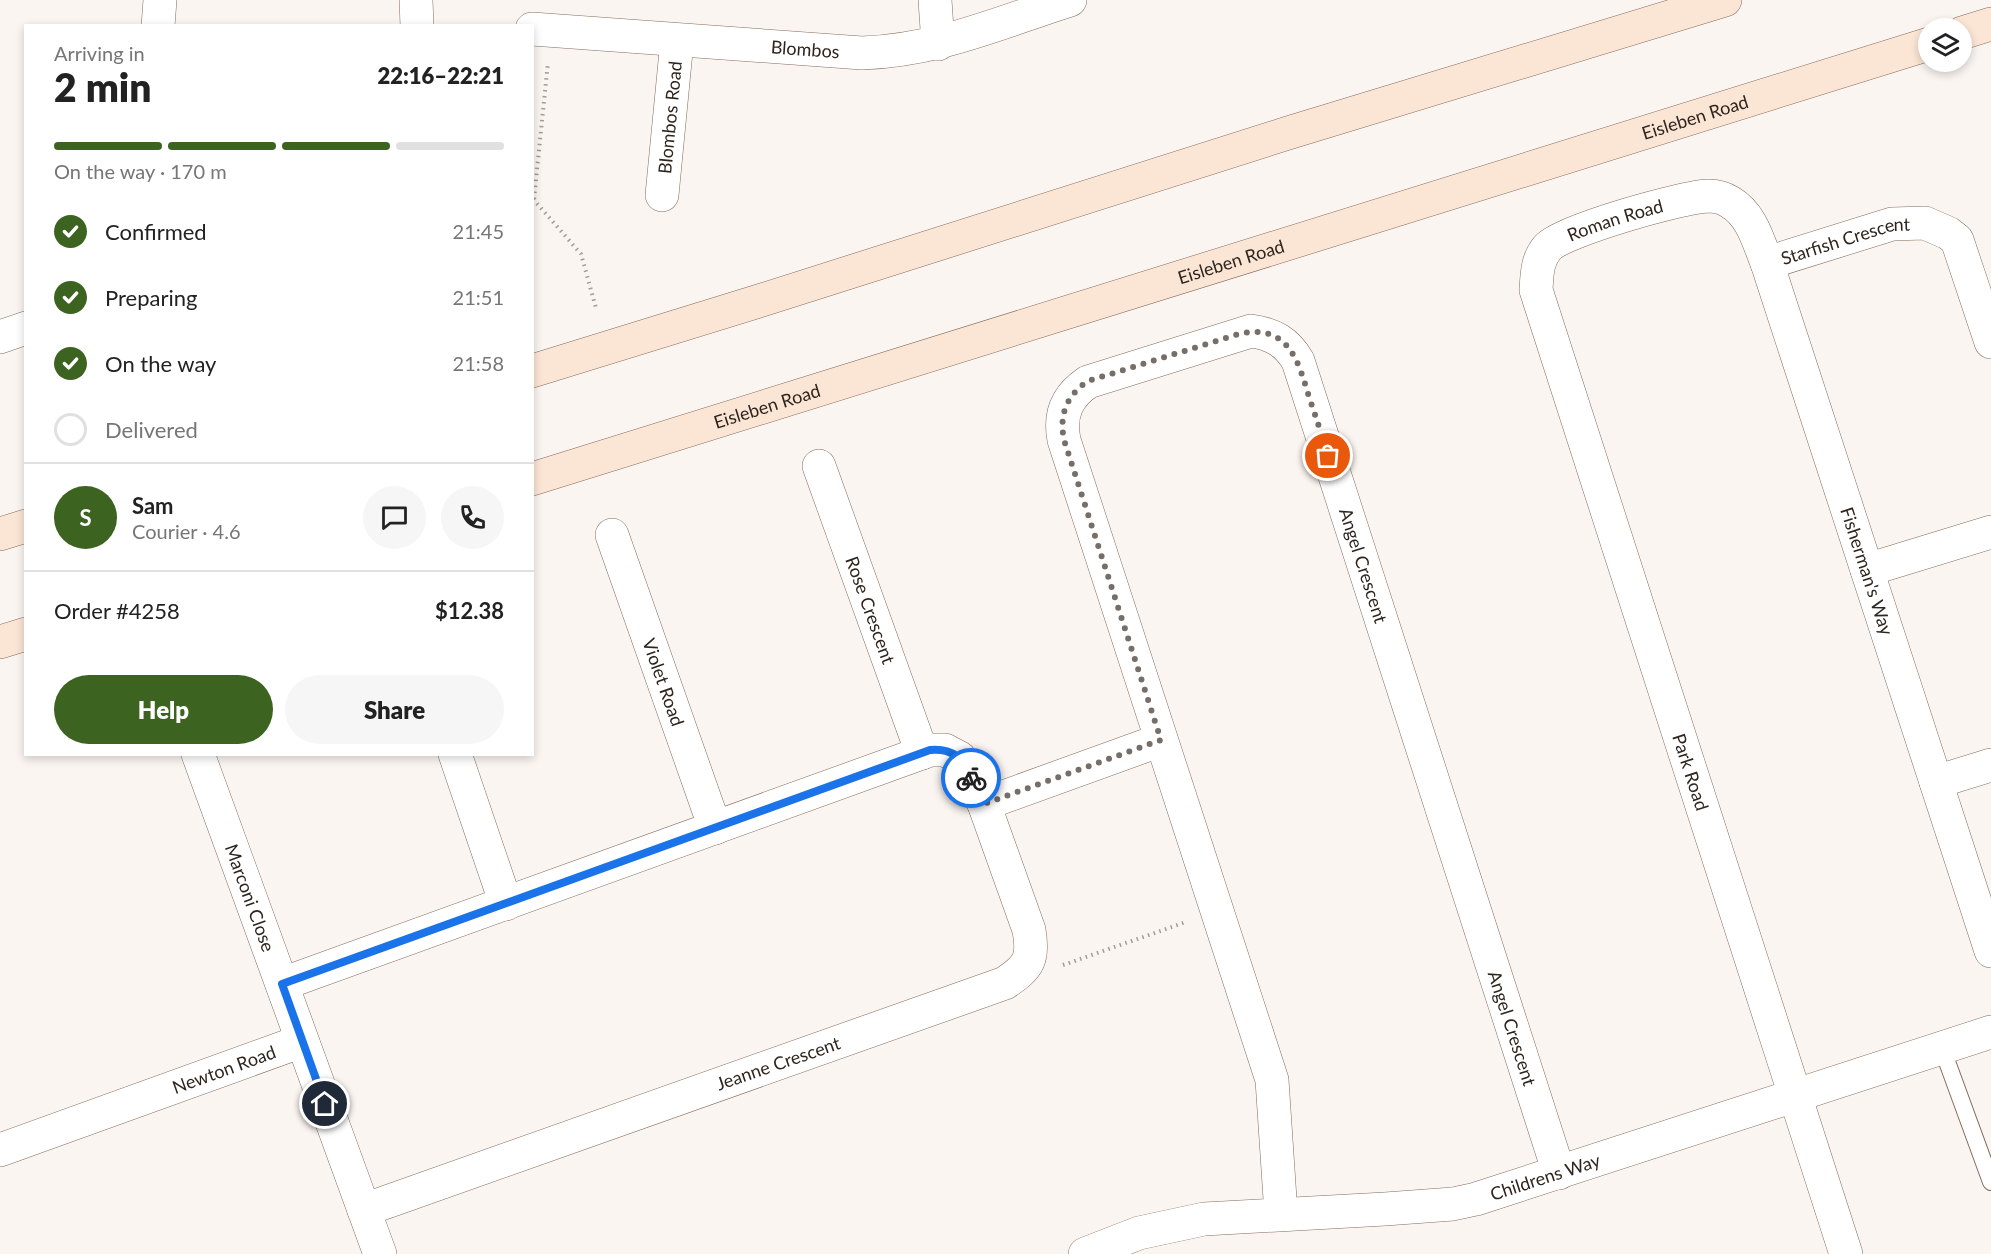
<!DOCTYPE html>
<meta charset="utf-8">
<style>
body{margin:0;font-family:Lato,sans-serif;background:#f6f6f6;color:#222;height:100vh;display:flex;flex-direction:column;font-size:22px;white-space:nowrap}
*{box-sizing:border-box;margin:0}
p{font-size:20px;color:#767676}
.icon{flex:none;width:33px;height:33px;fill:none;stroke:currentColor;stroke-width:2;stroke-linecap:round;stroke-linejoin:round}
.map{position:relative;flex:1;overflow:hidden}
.details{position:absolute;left:24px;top:24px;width:510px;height:732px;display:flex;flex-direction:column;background:#fff;border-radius:0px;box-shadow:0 3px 9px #0003}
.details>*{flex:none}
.tools{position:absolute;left:1918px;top:18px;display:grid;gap:12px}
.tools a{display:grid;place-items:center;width:54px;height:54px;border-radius:50%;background:#fff;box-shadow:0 3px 9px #0003;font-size:30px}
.pin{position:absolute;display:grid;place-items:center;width:51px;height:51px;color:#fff;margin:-26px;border:3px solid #fff;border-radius:50%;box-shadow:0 2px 6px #0007}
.courier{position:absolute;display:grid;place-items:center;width:60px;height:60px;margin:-30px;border:4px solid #1a73e8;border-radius:50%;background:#fff;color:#222;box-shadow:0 2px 8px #0007}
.headline em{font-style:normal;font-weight:800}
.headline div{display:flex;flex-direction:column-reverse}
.headline{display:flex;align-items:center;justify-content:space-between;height:102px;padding:0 30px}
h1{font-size:39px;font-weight:800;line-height:45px}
.bar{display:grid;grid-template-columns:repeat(4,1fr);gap:9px 6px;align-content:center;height:72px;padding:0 30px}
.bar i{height:8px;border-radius:4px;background:#e0e0e0}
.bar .current{background:#3c6420}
.bar p{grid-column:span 4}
.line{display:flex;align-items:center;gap:15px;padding:0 30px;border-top:2px solid #e0e0e0}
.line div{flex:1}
.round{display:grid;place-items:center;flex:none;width:63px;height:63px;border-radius:32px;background:#f6f6f6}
ol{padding:0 30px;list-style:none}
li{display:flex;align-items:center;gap:18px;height:66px}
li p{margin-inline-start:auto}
li .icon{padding:6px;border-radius:50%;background:#3c6420;color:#fff;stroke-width:4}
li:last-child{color:#767676}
li i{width:33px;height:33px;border:3px solid #e0e0e0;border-radius:50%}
.button{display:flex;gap:12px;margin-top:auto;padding:12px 30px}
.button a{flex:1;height:69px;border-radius:36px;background:#3c6420;color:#fff;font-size:24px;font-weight:800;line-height:69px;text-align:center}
.button a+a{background:#f6f6f6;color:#222}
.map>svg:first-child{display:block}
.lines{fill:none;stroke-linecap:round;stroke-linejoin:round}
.lane-casing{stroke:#856d5d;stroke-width:18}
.street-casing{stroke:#856d5d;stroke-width:34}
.secondary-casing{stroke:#856d5d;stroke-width:34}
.path{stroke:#a39c97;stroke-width:4;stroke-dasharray:1.5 4.5;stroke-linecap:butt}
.lane{stroke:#fff;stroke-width:16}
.street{stroke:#fff;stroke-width:33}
.secondary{stroke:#fbe5d5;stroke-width:33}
.done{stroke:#766e68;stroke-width:6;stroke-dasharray:0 10.8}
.route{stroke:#1a73e8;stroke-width:8}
.labels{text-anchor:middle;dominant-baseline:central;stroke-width:6;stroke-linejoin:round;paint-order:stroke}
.street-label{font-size:18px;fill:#2e251e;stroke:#fff}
</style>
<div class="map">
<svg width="1991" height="1254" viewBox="0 0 1991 1254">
<rect width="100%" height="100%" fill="#fbf5f2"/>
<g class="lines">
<!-- lane casing -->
<g class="lane-casing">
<path id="lane" d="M1942,1048L1991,1182"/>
</g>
<!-- street casing -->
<g class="street-casing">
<g id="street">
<path d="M416,0L417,26"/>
<path d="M935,0L938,44"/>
<path d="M158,26L160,0"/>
<path id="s1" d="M532,29L862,53C936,51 1001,22 1070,0"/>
<path id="s2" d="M662,195L677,41"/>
<path id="s3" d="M1767,263L1892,224L1925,223L1948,233L1957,240L1991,342"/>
<path d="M0,337L26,328"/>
<path id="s4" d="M819,466L922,753"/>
<path id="s5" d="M612,535L715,828"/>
<path d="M1867,570L1991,532"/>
<path id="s6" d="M198,754L380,1254"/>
<path d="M455,754L506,904"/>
<path d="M1936,782L1991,765"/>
<path d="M984,804L1161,740"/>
<path d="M282,984L930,750H945L960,758L984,804L1029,930C1034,959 1029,967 1005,983L364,1210"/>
<path id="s7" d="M0,1150L302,1041"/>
<path id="s8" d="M1281,1214L1272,1080L1064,440C1059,415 1067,396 1088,382L1251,331C1273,334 1287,342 1298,361L1559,1173"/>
<path id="s9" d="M1085,1254L1139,1233L1204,1219L1385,1209L1453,1204L1476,1199L1991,1032"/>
<path id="s10" d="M1846,1254L1536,290C1537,274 1537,259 1548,247C1565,230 1682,197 1708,196C1716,196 1724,198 1730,202C1752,215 1758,241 1767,263L1991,951"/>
</g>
</g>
<!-- secondary casing -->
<g class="secondary-casing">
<g id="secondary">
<path d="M1962,33L1991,24"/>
<path d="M532,371L762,300L1288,133L1725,0"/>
<path id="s11" d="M532,479L1929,44"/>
<path d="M0,534L26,526"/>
<path d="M0,642L26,634"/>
</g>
</g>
<!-- path -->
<g class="path">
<path d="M533,199L581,254L596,308"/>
<path d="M534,199L548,62"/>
<path d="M1063,965L1186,922"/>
</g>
<!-- lane -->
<use href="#lane" class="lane"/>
<!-- street -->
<use href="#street" class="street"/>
<!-- secondary -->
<use href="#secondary" class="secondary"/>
</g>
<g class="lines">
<!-- done -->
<path class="done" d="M971,778L984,804L1161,740L1064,440C1059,415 1066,396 1088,381L1239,334C1288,323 1298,360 1309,397C1316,417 1322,436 1328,456"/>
<!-- route -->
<path class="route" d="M325,1104L282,984L930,750C954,748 961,758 971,778"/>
</g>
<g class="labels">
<!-- street labels -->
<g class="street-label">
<text stroke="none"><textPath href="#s1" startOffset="274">Blombos</textPath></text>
<text stroke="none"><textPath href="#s11" startOffset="1218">Eisleben Road</textPath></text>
<text stroke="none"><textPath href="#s2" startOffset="78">Blombos Road</textPath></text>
<text stroke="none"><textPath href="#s10" startOffset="1131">Roman Road</textPath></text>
<text stroke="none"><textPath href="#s3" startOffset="82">Starfish Crescent</textPath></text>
<text stroke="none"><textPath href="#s11" startOffset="732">Eisleben Road</textPath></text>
<text stroke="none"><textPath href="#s11" startOffset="246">Eisleben Road</textPath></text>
<text stroke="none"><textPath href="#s8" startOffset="1318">Angel Crescent</textPath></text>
<text stroke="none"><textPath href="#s10" startOffset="1647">Fisherman's Way</textPath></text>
<text stroke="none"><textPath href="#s4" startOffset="153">Rose Crescent</textPath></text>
<text stroke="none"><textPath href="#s5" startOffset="156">Violet Road</textPath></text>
<text transform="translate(1691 772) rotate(72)">Park Road</text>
<text stroke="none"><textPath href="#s6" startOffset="153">Marconi Close</textPath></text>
<text stroke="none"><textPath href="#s8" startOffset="1804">Angel Crescent</textPath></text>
<text transform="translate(778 1063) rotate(-19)">Jeanne Crescent</text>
<text stroke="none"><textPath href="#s7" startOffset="238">Newton Road</textPath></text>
<text stroke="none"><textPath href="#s9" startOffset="470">Childrens Way</textPath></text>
</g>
</g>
</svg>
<div class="tools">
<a><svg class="icon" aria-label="layers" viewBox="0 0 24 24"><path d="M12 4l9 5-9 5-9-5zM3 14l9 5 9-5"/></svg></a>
</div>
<div class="pin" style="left:1328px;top:456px;background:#ea580c"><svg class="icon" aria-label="bag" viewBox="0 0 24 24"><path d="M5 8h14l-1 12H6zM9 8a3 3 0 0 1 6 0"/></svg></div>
<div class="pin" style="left:325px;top:1104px;background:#1f2937"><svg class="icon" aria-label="home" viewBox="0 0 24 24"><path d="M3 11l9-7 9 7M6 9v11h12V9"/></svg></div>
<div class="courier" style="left:971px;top:778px"><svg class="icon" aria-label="bike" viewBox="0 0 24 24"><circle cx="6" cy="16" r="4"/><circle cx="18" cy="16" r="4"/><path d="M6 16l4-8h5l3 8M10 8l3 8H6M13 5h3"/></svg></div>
<section class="details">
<div class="headline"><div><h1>2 min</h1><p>Arriving in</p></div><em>22:16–22:21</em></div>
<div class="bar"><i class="current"></i><i class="current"></i><i class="current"></i><i></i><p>On the way · 170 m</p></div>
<ol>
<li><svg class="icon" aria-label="check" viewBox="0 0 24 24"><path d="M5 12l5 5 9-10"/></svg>Confirmed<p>21:45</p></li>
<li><svg class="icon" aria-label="check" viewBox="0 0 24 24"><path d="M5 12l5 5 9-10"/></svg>Preparing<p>21:51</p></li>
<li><svg class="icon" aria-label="check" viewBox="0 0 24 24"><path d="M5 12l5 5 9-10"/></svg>On the way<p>21:58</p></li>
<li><i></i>Delivered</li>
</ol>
<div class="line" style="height:108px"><b class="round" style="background:#3c6420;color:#fff">S</b><div><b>Sam</b><p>Courier · 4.6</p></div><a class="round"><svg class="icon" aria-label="chat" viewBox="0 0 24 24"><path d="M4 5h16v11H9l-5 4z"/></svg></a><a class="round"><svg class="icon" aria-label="phone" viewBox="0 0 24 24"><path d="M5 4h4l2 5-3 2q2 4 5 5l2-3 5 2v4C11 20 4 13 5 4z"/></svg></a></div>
<div class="line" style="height:78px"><div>Order #4258</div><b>$12.38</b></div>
<div class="button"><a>Help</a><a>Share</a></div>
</section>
</div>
